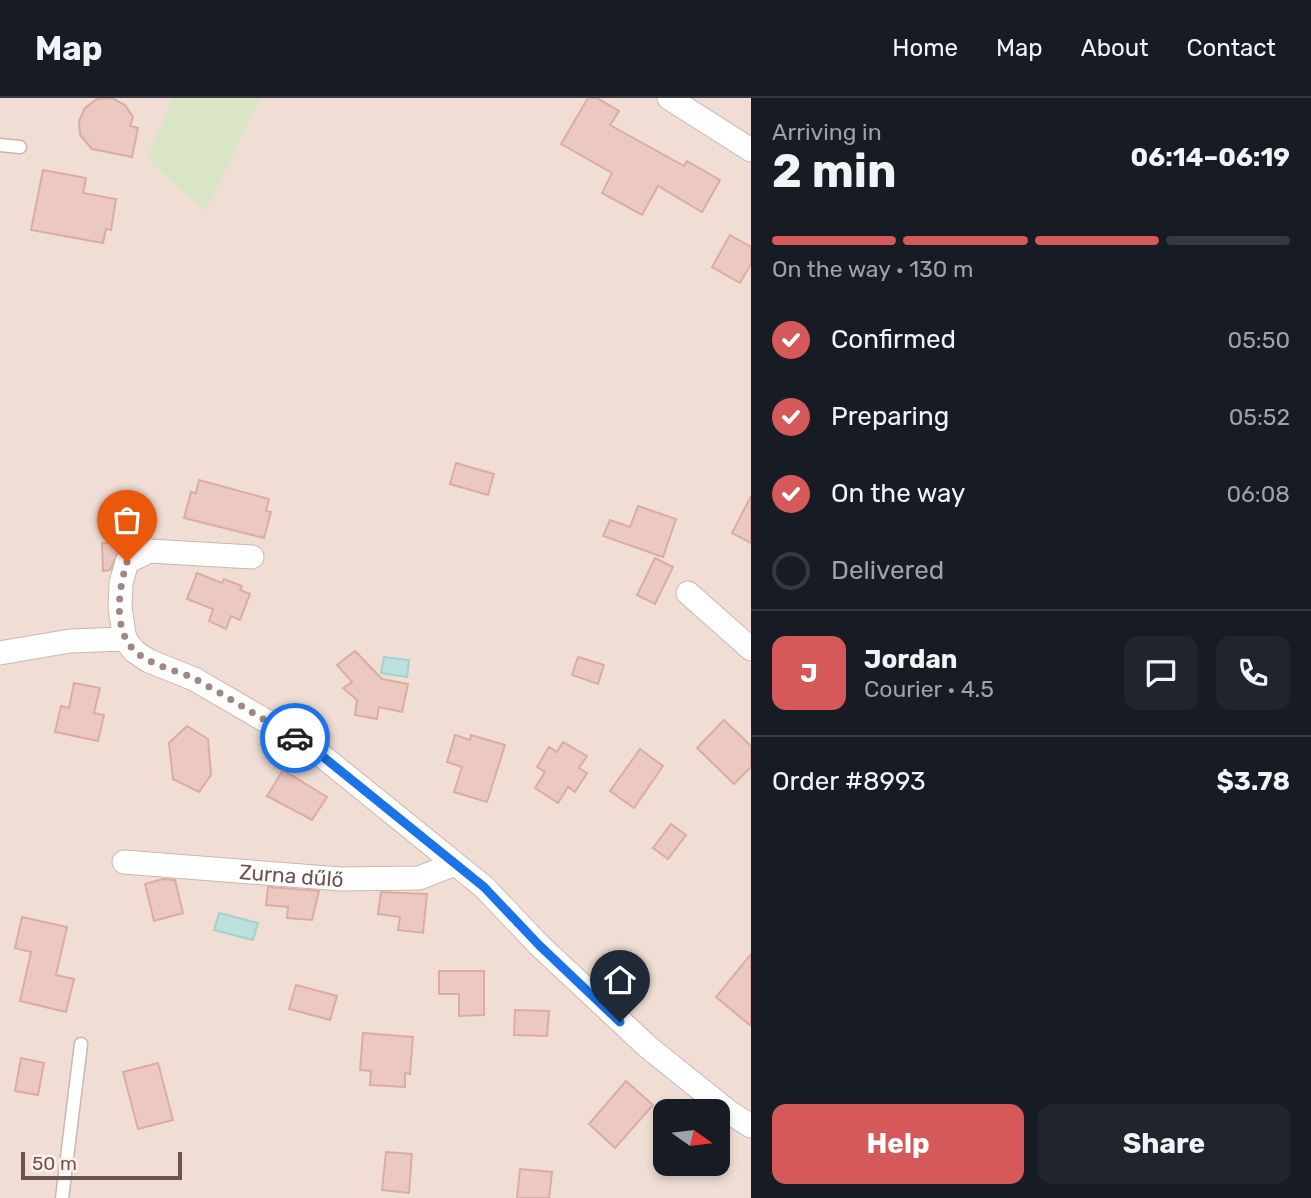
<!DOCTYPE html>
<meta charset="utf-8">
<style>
body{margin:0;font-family:Rubik,sans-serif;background:#20242c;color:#f1f3f6;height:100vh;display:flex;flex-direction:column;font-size:26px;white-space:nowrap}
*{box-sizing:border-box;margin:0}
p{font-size:23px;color:#9ea1a6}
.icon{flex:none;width:38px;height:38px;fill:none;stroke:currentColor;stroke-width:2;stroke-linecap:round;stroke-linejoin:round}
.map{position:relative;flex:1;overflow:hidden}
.drawer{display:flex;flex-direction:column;background:#171b24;width:560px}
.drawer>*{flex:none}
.needle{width:46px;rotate:104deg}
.controls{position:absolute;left:653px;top:1001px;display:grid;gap:14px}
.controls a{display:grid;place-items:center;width:77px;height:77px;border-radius:14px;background:#171b24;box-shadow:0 4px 10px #0003;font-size:35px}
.scale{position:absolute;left:21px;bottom:18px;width:161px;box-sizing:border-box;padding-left:7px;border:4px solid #6f524d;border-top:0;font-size:19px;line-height:24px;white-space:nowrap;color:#6f524d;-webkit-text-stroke:5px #fdf2eb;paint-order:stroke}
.pin{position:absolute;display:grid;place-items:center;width:60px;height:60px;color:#fff;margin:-72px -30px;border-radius:50% 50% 50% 0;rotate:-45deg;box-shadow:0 0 7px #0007}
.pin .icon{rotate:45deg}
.courier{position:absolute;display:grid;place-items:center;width:70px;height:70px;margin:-35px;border:5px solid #1a73e8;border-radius:50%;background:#fff;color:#222;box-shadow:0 2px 9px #0007}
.headline em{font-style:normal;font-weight:700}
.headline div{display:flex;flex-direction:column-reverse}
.headline{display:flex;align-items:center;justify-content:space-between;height:119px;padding:0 21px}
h1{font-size:46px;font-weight:700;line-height:52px}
.bar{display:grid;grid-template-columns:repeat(4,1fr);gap:10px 7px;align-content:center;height:84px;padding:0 21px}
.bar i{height:9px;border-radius:5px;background:#363941}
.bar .active{background:#d55958}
.bar p{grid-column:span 4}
.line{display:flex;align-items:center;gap:18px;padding:0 21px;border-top:2px solid #363941}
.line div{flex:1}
.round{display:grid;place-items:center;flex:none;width:74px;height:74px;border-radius:14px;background:#20242c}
ol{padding:0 21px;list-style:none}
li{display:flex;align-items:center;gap:21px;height:77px}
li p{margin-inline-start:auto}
li .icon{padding:7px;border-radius:50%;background:#d55958;color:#fff;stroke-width:4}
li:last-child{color:#9ea1a6}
li i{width:38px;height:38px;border:4px solid #363941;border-radius:50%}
.primary-button{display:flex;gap:14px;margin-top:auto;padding:14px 21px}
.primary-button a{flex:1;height:80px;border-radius:14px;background:#d55958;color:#fff;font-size:28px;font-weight:700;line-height:80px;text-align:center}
.primary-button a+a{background:#20242c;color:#f1f3f6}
header{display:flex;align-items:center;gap:42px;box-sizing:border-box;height:98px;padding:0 35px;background:#171b24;border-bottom:2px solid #363941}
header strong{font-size:33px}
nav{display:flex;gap:38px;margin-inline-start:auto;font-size:24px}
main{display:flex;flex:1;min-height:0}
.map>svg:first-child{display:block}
.residential{fill:#f0ded4;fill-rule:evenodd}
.green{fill:#d9e5c5}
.water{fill:#bce0de;stroke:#a3d1ce;stroke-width:2}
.building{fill:#ebc8c0;stroke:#dcaca2;stroke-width:2}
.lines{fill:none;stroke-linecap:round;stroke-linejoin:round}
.lane-casing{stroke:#ccb6b0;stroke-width:15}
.street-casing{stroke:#ccb6b0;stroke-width:25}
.lane{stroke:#fff;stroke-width:12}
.street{stroke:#fff;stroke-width:23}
.done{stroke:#9f8882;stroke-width:7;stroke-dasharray:0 12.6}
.route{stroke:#1a73e8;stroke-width:9}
.labels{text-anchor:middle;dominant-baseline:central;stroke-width:6;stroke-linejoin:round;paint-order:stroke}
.street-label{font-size:21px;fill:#6f524d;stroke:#fdf2eb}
</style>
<header>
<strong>Map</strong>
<nav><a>Home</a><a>Map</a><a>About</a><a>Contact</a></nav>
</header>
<main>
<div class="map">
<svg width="751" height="1100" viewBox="0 0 751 1100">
<rect width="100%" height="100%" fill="#f9ede5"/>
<!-- residential -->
<path class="residential" d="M0,0H751V1100H0ZM665,1013H718V1066H665Z"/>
<!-- green -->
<path class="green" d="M173,0H261L205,114L147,60Z"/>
<!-- water -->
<g class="water">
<path d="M384,559L409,562L407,579L381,575Z"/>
<path d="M219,815L258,825L253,842L214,832Z"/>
</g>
<!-- building -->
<g class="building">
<path d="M112,0L125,7L133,19L130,28L138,30L132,59L92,51L80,37L79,23L85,10L97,1Z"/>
<path d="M588,0H597L619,13L610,27L684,68L687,63L720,82L702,114L658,88L642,117L602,95L612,75L561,46Z"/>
<path d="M43,72L86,80L83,95L116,101L111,132L106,131L103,145L31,132Z"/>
<path d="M730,137L751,149V166L740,185L712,169Z"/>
<path d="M456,365L494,376L488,397L450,386Z"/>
<path d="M199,382L269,401L266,413L271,414L264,440L184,420L191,394L196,395Z"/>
<path d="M751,398V445L732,435Z"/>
<path d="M638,408L676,421L663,459L603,438L610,422L630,429Z"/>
<path d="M120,444V452L110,472L103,473L102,445Z"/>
<path d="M655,460L673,469L655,506L637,497Z"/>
<path d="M197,475L222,485L224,481L242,488L240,492L250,496L240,522L231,518L226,531L209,523L213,511L187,501Z"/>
<path d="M355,553L382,581L408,586L402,614L379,609L377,621L355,617L357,602L343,590L352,584L337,567Z"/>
<path d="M578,559L604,567L598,586L572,577Z"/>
<path d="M74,585L100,590L94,615L104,617L98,643L55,634L61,608L69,610Z"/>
<path d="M724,622L751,648V669L734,686L697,650Z"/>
<path d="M187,628L208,641L211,677L199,694L173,681L169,645Z"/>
<path d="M455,637L470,642L471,637L505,647L487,704L454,694L462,669L447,664Z"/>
<path d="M563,644L587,658L579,670L587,675L575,694L568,689L558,705L535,690L545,674L537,669L549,649L557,654Z"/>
<path d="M640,651L663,668L634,710L610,693Z"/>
<path d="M283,672L327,699L312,722L267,698Z"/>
<path d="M671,726L686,737L668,761L653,750Z"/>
<path d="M163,781L175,782L183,815L154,823L145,786Z"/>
<path d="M268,789L319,793L312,822L287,820L288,809L266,807Z"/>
<path d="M381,794L427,796L423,835L398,832L400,819L378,816Z"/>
<path d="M22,819L67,829L56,877L74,881L66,914L20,903L31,854L15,850Z"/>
<path d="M751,856V928L716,899Z"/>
<path d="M439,873H484V917L459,918V896H439Z"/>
<path d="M296,887L337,898L330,922L289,911Z"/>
<path d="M515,912L549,913L547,938L514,937Z"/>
<path d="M363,935L413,939L410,976L405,975V989L370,987L371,973L360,972Z"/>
<path d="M21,960L44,965L38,997L15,993Z"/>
<path d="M158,965L173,1022L138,1031L123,974Z"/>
<path d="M626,983L653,1007L615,1050L589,1026Z"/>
<path d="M386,1054L412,1056L409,1095L382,1092Z"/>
<path d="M520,1071L552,1074L549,1100H517Z"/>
</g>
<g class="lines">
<!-- lane casing -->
<g class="lane-casing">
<g id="lane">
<path d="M0,47L20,49"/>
<path d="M62,1100L81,946"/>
</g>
</g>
<!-- street casing -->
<g class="street-casing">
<g id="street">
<path d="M669,0L751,52"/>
<path d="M252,459L150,453L127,464L121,485L120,510L125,541L134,553L149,563L194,581L311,649L484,789L539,847L648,949L729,1014L751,1028"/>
<path d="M688,495L751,551"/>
<path d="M0,555L70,543L125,541"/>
<path id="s1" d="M124,764L341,781L419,780L455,766"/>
</g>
</g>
<!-- lane -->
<use href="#lane" class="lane"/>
<!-- street -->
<use href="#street" class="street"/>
</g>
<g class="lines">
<!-- done -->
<path class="done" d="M127,464C120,487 114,520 127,543C141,567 174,570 197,582C230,600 262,621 295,640"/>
<!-- route -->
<path class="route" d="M295,640L311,649L484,789L539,847L620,924"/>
</g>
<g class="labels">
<!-- street labels -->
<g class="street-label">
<text stroke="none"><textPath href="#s1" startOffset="168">Zurna dűlő</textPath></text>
</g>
</g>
</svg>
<div class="controls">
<a><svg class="needle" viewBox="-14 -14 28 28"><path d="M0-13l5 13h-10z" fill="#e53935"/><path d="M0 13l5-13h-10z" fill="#9ea1a6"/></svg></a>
</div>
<div class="scale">50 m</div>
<div class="pin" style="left:127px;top:464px;background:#ea580c"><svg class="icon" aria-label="bag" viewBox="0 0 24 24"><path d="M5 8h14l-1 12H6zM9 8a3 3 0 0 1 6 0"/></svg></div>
<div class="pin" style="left:620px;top:924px;background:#1f2937"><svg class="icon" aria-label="home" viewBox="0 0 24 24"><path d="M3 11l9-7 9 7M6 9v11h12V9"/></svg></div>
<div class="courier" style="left:295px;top:640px"><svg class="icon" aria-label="car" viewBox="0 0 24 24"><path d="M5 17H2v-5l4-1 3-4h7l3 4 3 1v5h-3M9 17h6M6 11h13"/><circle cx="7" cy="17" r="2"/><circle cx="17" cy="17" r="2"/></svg></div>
</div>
<section class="drawer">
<div class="headline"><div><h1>2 min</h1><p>Arriving in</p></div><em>06:14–06:19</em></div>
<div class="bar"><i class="active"></i><i class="active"></i><i class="active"></i><i></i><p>On the way · 130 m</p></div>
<ol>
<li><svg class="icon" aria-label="check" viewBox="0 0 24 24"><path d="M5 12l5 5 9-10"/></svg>Confirmed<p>05:50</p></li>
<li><svg class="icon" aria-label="check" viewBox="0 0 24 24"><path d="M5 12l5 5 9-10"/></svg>Preparing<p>05:52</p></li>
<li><svg class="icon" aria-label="check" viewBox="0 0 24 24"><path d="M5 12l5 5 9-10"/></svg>On the way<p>06:08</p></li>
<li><i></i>Delivered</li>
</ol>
<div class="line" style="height:126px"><b class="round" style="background:#d55958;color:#fff">J</b><div><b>Jordan</b><p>Courier · 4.5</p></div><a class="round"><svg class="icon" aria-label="chat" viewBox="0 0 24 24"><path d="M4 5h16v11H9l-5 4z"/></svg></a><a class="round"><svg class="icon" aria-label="phone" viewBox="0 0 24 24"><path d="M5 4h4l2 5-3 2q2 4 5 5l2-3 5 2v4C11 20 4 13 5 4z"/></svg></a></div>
<div class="line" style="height:91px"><div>Order #8993</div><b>$3.78</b></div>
<div class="primary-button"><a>Help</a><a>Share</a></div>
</section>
</main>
